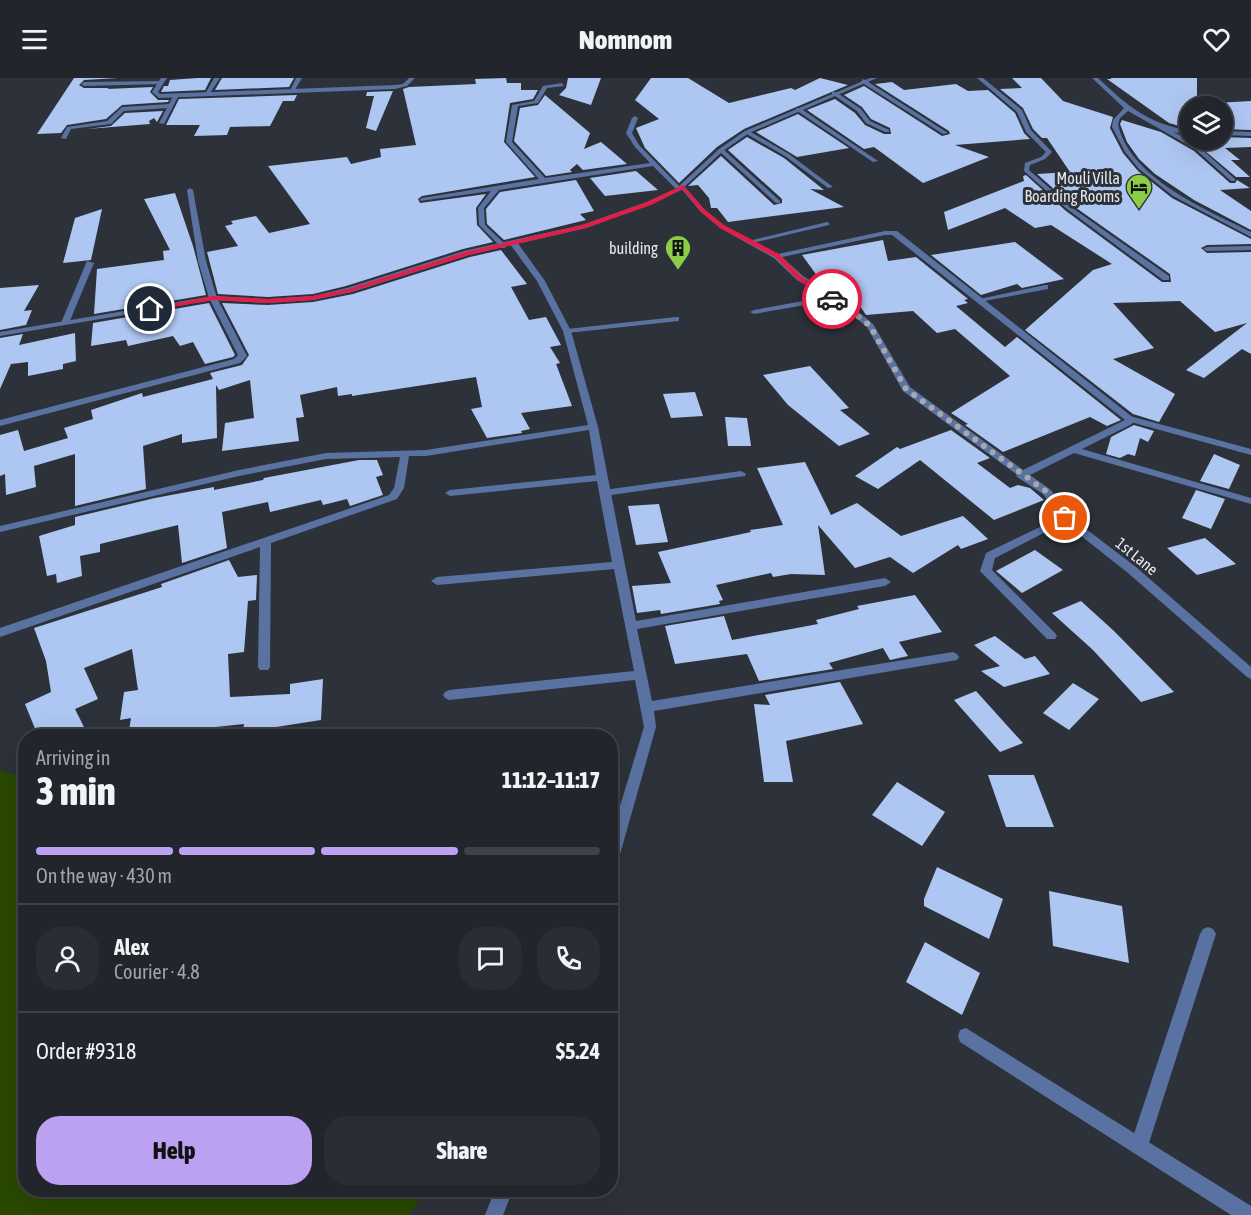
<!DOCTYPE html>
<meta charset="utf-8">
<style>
body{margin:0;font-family:"Asap Condensed",sans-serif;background:#2a2d33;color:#f1f3f6;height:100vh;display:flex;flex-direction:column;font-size:22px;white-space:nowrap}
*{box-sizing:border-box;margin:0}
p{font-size:20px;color:#a2a5a9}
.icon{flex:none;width:33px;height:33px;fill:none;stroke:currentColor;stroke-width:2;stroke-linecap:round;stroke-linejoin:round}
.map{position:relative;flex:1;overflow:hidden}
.drawer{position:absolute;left:18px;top:651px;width:600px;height:468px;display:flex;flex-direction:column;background:#22252b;border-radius:24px;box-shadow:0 6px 24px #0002,0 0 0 2px #3f4247}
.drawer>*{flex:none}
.fabs{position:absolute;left:1179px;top:18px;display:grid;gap:12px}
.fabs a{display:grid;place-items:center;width:54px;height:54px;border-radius:50%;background:#22252b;box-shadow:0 6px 24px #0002,0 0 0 2px #3f4247;font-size:30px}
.pin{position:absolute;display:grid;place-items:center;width:51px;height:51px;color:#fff;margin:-26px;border:3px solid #fff;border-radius:50%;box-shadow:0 2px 6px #0007}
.courier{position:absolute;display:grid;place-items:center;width:60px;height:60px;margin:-30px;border:4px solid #e11d48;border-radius:50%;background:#fff;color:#222;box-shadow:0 2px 8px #0007}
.summary em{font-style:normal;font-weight:800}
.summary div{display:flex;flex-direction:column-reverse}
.summary{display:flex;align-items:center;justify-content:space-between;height:102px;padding:0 18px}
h1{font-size:39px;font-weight:800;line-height:45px}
.bar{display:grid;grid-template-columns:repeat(4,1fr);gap:9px 6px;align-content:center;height:72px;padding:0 18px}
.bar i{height:8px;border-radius:4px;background:#3f4247}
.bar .active{background:#bca0f2}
.bar p{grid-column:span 4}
.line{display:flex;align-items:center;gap:15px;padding:0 18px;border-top:2px solid #3f4247}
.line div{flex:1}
.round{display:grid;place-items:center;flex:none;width:63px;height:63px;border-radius:24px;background:#2a2d33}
.primary-button{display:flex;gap:12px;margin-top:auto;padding:12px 18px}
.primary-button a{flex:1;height:69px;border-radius:24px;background:#bca0f2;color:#111;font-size:24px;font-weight:800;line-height:69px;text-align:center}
.primary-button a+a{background:#2a2d33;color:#f1f3f6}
header{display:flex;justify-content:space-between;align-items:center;height:78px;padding:0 18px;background:#22252b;font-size:27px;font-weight:800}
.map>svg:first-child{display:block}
.green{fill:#294800}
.building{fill:#aec6f2}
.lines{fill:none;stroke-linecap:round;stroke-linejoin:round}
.service{fill:#5a72a1;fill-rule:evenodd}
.minor{fill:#5a72a1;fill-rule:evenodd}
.tertiary{fill:#5a72a1;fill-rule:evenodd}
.route{fill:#e11d48}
.done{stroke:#a5a9af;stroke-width:6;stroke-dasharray:0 10.8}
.labels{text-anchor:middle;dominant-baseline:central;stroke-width:6;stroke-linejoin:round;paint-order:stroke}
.far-poi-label{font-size:16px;fill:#e6e9ee;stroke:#2d3139;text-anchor:end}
.far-street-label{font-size:16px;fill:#e6e9ee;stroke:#2d3139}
</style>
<header><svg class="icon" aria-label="menu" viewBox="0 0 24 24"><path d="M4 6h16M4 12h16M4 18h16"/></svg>Nomnom<svg class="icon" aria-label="heart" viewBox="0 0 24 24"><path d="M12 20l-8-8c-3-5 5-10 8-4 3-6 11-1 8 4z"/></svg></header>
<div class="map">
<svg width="1251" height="1137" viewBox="0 0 1251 1137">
<rect width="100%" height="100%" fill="#2d3139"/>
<!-- green -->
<path class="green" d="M0,692L25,701L26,1112H426L409,1137H0Z"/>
<!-- building -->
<g class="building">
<path d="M74,0H118L84,2L79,7L84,10H109L107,11L153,9L150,14L158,22H169L168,24L122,27L106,41L67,47L61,55L37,56Z"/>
<path d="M198,0H211L205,12L161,14L164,8H168L170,2Z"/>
<path d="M222,0H294L289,9L215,12Z"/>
<path d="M506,0L507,5H521V12H538L533,21L510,25L504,64L535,99L422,118L418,121L420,125L486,116L476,130L477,147L493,164L463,171L346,208L313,216L268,219L218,216L207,174L238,168L225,148L233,146L231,143L256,138L269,155L310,146L268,88L347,79L351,86L381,79L380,71L416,67L403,11L409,9L476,6L475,1Z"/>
<path d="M568,0H601L591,27L559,17L566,10Z"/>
<path d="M651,0H688L729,25L791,10L795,12L820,0L848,7L744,51L717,69L679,105L645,70L636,50L659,41L635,22Z"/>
<path d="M1012,0H1041L1063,23L1113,39L1110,50L1123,75L1138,93L1172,120L1251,161V166L1207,167L1201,170L1207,175L1251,174V276L1242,271L1204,300L1186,292L1247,245L1215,254L1180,223L1113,225L1154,270L1113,281L1175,316L1159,344L1133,336L1025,252L1093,192L1112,186L1051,147L1035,150L1005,130L948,152L944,134L1024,103L1023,98L1026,97L1066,133L1162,204H1171L1170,196L1072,127L1037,96L1070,94L1047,60H1042L1033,51L1023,30L1000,11L1022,10Z"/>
<path d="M1110,0H1197V26L1251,23V52L1222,51V28H1190V51L1169,45L1107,1H1112Z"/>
<path d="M892,4L904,12L956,6L968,13L988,12L1015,35L1024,55L1030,61L955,67L989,79L923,105L874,69L864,71L807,32L835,21L855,35L865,47L884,56H891L890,50L871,41L862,29L844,17L864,8L942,58L950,56L949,53L875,6Z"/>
<path d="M393,13L376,53L366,50L374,18H366L367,14Z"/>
<path d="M297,17L294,23H283L270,48L230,49L227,57L194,58L200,47H166L179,21Z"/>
<path d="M545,17L590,55L584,71L601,64L627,86L583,92L577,86L570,92L572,94L546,98L514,63L520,30L538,27Z"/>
<path d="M163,33L157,44L154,40L149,43L150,46L87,51L111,48L125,35Z"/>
<path d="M798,36L849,70L797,79L756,54Z"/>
<path d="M1122,42L1161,54L1194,73L1230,105H1235L1237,102L1250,110L1220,112L1251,133V152L1194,122L1155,96L1139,81L1127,64L1120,46Z"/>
<path d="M747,59L784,80L824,112L810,111L844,129L728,144L717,130H711L709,120L698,107L688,108L721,78L774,127L782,125V121L728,72Z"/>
<path d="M1222,59L1251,60V69L1225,70L1240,82H1231L1250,99H1236L1192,62H1222Z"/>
<path d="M636,93L658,112L605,118L590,100Z"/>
<path d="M576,102L594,133L580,136L586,142L504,162L487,146L486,131L500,114Z"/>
<path d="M175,115L193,168L206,217L94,236L97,191L164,182L163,173L170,172L144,121Z"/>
<path d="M102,131L91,182L63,185L75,140Z"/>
<path d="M883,162L888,183L916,179L968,221L964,222L968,225L956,228L1005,269L1017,259L1121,342L1107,348L1090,339L1003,374L965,347L968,346L951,335L1010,298L955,251L937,255L913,233L866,237L849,212L832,205L823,206L802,177Z"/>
<path d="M1015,164L1064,201L1022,210L1017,206L981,217L931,177Z"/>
<path d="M501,172L527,206L511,209L529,242L546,239L561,267L550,269L560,285L556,286L572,328L521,335L530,351L521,353L522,355L487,360L471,331L482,329L476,299L352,318V316L338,318L337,309L300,317L304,339L296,340L299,363L222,373L225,345L254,340L250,302L219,312L216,307L217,360L182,365V356L143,368L146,411L75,428V376L34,388L36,409L6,417L5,396L0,398V357L18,352L24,373L68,360L64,350L93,341L91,332L142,315L143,319L213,301L210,295L242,287L249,277L222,225L268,227L313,224L353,216L470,179Z"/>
<path d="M39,207L24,233L32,232L26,247L0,252V210Z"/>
<path d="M209,225L235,277L233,279L205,286L193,264L180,268L173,258L128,268L126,262L91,268L93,245Z"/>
<path d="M75,255L76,283L63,286V291L28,298V284L11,286L0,311V260L23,256L19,267Z"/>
<path d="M810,288L849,330L840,332L870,356L839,368L788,327L763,297Z"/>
<path d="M695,314L703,338L671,340L663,316Z"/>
<path d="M725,339L747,340L751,368H728Z"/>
<path d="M1134,347L1154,353L1148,364L1140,360L1135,378L1128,376L1120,380L1106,376L1111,359Z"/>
<path d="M951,352L990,380L977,385L1010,410L1018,407L1030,410L1044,422L994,442L920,382L878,411L855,398L897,369L900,371Z"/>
<path d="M1214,376L1240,387L1229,411L1200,403Z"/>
<path d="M359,382H377L383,397L376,399L383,417L350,428L347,421L323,427L321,422L270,434L268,424L222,434L227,470L182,485L178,447L100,466V474L80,478L82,498L57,505L56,496L47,498L39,458L75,447V439L155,420L214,409V412L263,402L264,400Z"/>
<path d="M805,384L831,437L857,425L901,458L963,438L988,461L961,471L958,467L913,495L890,479L855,490L818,447L825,497L791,496L773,499L771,495L716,507L723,522L719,523L720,526L661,536L660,532L637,535L632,508L671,505L658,474L751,454L750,452L783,447L757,390Z"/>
<path d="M1196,412L1225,421L1211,451L1182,440Z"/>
<path d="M659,426L668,464L636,467L628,428Z"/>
<path d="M1205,460L1236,486L1197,497L1167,470Z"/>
<path d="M1035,472L1063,492L1022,515L996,493Z"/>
<path d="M229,482L238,499L257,497L256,522L248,523L244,574L228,576L230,619L290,616V606L323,601L321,642L276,649L275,651L243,653L244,646L197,651L196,658H128L131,640L120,642L124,614L138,612L132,571L84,590L98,621L75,631L85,651L71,658H38L25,626L51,614L46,583L34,550L162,509L161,506Z"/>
<path d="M915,517L942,554L899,564L908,578L890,582L883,570L829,585L833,591L759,603L747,576L675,586L665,548L724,538L732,562L818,546L816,542L859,531L857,528Z"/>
<path d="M1081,523L1114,553L1174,614L1141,624L1093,572L1052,535Z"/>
<path d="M995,558L1025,581L1035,578L1050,596L1004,609L981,593L1000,588L974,567Z"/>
<path d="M840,604L863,646L786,663L793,704H764L754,626L770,627L765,617Z"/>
<path d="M1073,605L1099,621L1069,652L1043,635Z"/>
<path d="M976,613L1012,653L1023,665L1000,674L954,622Z"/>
<path d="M988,697H1034L1054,749H1006Z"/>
<path d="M897,704L945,734L922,768L872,737Z"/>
<path d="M937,789L1003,821L989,861L924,828V821Z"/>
<path d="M1049,813L1122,828L1129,885L1053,868Z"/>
<path d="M925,864L980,895L962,937L906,904Z"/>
</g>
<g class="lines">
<!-- service -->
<g class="service">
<path d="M214,0H220L208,18H204Z"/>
<path d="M296,0H302L293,15H289Z"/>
<path d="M863,1L865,2L948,55L943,56L861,4Z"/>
<path d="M161,3L163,6L84,8L81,6L84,4Z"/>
<path d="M562,5L564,8L547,10L538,25L518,28L512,64L545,100L650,85L635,69L626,55L632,40L635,38L638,40L632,55L639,67L681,110V112H677L653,88L499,112L484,130L485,147L505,166V170H502L479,147L478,130L491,113L420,123V121L422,120L539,101L506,64L512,27L534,23L543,8Z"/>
<path d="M832,14H836L861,31L870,43L889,52V54H885L866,45L857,33L832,16Z"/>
<path d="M174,16L179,17L164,46L159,45L167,30L124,33L111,46L71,51L66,61L61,60L67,49L107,43L122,29L169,26Z"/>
<path d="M796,30H800L878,83L873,84L796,32Z"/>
<path d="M745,53H749L789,76L833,109L828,110L785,78L745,55Z"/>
<path d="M827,144L829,145V147L752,165L748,163Z"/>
<path d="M1251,168V172L1207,173L1203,171L1207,169Z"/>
<path d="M1045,207H1048V211L979,224L975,222Z"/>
<path d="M831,218H834V222L754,236L750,234L754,232Z"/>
<path d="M676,239H679V243L567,255L563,253L567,251Z"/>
<path d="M1130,338L1251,371V377L1127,343V339Z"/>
<path d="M741,393L746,396L745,398L604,418L599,415L604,412Z"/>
<path d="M1065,437L1070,440L1069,442L995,480L992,492L1055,555L1057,558L1055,561H1047L980,493L986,475Z"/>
<path d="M1208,849L1213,851L1216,856L1148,1068L1145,1074L1139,1077L1133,1074L1130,1068L1200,856L1203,851Z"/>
</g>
<!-- minor -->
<g class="minor">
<path d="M161,0H167L158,14L160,16L395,7L403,6L409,0H415L407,8L395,11L159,20L152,14Z"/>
<path d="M977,0H983L1022,32L1031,52L1052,74L1045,81L1030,87L1029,92L1071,129L1169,198V202H1163L1067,131L1024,93L1025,85L1041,79L1046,74L1026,54L1017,34Z"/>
<path d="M1092,0H1098C1129,29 1147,45 1190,53V57L1174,54L1199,69L1235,101V103H1231L1195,71L1128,33L1120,40L1118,46C1129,100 1207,132 1251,154V159L1173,118L1139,91L1125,74L1112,49L1113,42L1124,30Z"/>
<path d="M1222,53L1251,54V58L1222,57Z"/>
<path d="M719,71H723L780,123V125H776L719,73Z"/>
<path d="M683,107L704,131L724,148L778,176L885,153H897L1135,341L1132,346L1082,371L1251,420V426L1074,375L1030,397L1051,412L1069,438L1136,489L1251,589V601L1247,599L1128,495L1061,442L1043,416L1017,399L1016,396L903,313L867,249L842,229L797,202L774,180L720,150L700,133L680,109ZM885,157H892L1125,342L1023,392L910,309L873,246L848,225L803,198L782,179Z"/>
<path d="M190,110L193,112L206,183L217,220L247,278L240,285L0,348V342L234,281L238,277L209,220L198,183L187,112Z"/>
<path d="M511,164H517L545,203L571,253L598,349L636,543L885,500L891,504L885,508L637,551L652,623L953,574L957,576L959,579L957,582L654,633L656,649L617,787L615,792L610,793V761L644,649L635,602L449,622L445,620L443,617L445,614L449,612L634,593L614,491L437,507L431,503L437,499L612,484L597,403L450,418L445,415L450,412L596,397L589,352L426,378H409L404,410L397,421L271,465L270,589L268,592H260L258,589L260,469L0,559V550L389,417L394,410L400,379L326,381L239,398L0,454V448L239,392L326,375L426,372L588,347L563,253L537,203L510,166Z"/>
<path d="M87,183L94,185L69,245L62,247L61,245Z"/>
<path d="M966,950L1251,1128V1137H1231L960,964L958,958L960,952Z"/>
<path d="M495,1112H513L503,1137H485Z"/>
</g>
<!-- tertiary -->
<path class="tertiary" d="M870,0H877L749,55L723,73L681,112L651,126L586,150L469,177L352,214L313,222L268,225L213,222L0,258V254L213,218L268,221L313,218L347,210L464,173L582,147L647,124L677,110L719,71L745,53Z"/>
</g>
<!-- route -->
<path class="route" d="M683,107L704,131L724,147L779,176L802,199L835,220V222H830L798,202L775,179L720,150L700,133L683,111L651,127L586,150L469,177L350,214L313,222L268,225L213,222L150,233L146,231L213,218L268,221L313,218L348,211L465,174L582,147L647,124Z"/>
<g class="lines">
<!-- done -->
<path class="done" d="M832,221L845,227L870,248L906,311L1047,414L1065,440"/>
</g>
<!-- icons -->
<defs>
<g id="hotel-pin" transform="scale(1.35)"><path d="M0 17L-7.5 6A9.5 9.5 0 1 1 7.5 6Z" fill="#8bce46" stroke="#2d3139"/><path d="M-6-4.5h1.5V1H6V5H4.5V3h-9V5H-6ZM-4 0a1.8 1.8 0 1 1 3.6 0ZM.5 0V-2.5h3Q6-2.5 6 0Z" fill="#111"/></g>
<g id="building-pin" transform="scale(1.35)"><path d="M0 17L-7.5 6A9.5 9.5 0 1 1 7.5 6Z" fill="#8bce46" stroke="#2d3139"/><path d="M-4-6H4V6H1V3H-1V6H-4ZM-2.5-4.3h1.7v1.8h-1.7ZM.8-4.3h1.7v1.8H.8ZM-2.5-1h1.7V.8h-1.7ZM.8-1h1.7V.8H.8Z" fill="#111"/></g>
</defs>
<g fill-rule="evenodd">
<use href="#hotel-pin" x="1139" y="109"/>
<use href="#building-pin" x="678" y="170"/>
</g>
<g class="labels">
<!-- far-poi labels -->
<g class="far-poi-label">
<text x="1120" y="100">Mouli Villa<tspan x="1120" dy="18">Boarding Rooms</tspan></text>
<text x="658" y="170">building</text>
</g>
<!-- far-street labels -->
<g class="far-street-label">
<text transform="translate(1137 478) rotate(39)">1st Lane</text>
</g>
</g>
</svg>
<div class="fabs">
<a><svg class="icon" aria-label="layers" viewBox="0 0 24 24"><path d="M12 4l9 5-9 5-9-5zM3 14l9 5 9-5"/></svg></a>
</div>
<div class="pin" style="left:1065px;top:440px;background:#ea580c"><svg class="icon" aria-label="bag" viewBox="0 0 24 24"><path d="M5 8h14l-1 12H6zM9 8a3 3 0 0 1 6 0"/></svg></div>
<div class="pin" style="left:150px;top:231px;background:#1f2937"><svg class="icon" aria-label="home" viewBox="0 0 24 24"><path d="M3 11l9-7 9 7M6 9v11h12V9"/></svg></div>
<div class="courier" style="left:832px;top:221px"><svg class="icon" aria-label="car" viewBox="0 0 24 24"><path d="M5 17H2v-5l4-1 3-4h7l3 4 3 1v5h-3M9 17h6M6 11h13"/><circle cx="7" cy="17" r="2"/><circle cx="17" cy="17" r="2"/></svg></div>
<section class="drawer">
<div class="summary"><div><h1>3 min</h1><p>Arriving in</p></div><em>11:12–11:17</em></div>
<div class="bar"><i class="active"></i><i class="active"></i><i class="active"></i><i></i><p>On the way · 430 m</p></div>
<div class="line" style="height:108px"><a class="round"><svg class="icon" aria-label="person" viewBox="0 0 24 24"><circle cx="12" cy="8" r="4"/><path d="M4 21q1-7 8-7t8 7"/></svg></a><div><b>Alex</b><p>Courier · 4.8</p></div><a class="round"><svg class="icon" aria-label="chat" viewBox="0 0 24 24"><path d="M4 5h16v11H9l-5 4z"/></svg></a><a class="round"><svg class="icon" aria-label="phone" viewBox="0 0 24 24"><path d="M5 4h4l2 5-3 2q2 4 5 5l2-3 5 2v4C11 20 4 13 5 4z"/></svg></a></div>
<div class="line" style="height:78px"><div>Order #9318</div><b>$5.24</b></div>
<div class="primary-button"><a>Help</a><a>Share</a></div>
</section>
</div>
